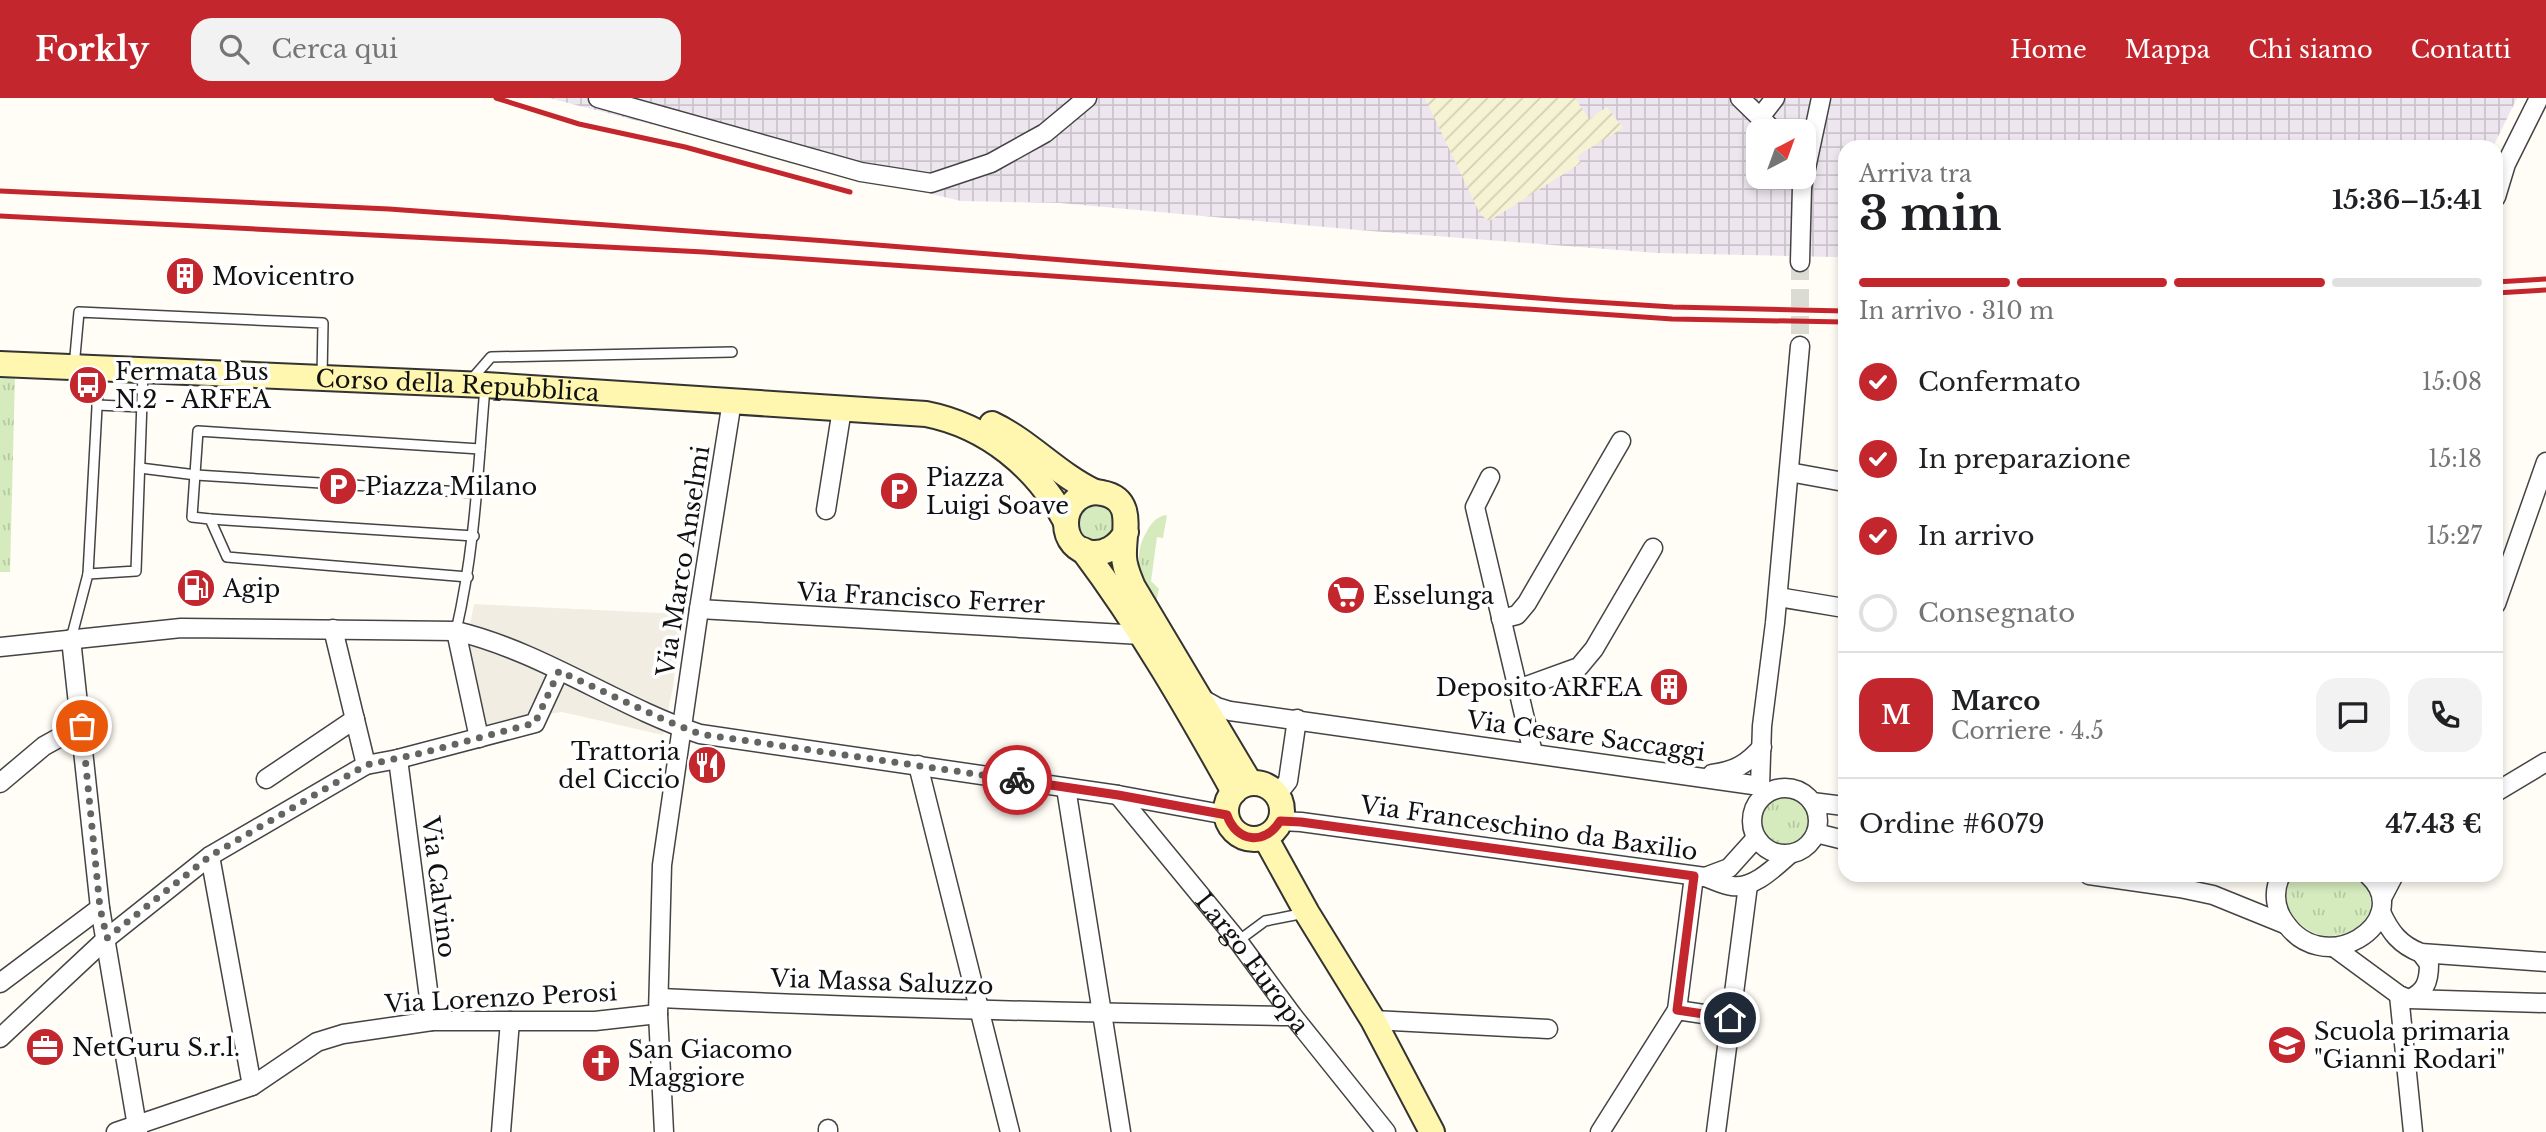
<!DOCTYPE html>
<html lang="it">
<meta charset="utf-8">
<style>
body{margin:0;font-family:"Libre Baskerville",serif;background:#f2f2f2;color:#202124;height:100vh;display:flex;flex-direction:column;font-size:26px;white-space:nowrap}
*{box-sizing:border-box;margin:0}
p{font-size:23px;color:#757577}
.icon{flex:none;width:38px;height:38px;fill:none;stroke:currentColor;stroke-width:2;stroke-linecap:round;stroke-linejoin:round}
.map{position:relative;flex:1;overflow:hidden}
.sheet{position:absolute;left:1838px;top:42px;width:665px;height:742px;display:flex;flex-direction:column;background:#fff;border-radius:21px;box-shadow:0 4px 10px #0003}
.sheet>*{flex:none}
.needle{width:46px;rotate:41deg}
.buttons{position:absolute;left:1746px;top:21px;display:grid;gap:14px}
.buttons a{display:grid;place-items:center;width:70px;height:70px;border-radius:14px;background:#fff;box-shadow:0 4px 10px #0003;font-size:35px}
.pin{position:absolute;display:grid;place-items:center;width:60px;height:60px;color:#fff;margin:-30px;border:4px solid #fff;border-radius:50%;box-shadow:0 2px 7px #0007}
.courier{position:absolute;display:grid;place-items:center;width:70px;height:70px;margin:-35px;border:5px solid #c4262e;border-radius:50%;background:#fff;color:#222;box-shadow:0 2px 9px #0007}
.overview em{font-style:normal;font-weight:700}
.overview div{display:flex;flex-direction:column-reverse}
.overview{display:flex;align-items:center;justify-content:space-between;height:119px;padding:0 21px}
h1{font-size:46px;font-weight:700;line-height:52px}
.bar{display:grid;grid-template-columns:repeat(4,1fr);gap:10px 7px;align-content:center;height:84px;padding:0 21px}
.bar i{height:9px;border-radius:5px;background:#e0e0e0}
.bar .current{background:#c4262e}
.bar p{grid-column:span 4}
.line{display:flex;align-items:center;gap:18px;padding:0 21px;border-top:2px solid #e0e0e0}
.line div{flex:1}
.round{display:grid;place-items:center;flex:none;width:74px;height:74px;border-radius:21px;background:#f2f2f2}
ol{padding:0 21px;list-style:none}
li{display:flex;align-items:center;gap:21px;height:77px}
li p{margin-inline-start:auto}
li .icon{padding:7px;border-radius:50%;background:#c4262e;color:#fff;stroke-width:4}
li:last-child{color:#757577}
li i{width:38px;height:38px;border:4px solid #e0e0e0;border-radius:50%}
header{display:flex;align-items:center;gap:42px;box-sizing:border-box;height:98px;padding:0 35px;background:#c4262e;color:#fff}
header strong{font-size:33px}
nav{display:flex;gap:38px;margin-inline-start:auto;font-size:24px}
.search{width:490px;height:63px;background:#f2f2f2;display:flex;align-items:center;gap:18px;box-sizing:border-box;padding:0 24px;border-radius:21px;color:#757577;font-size:26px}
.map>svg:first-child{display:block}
.industrial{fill:url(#industrial-grid);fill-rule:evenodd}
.farmland{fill:url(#farmland-furrows)}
.grass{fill:url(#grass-tufts)}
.plaza{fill:#f1ede2}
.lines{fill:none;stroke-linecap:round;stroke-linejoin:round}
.street-tunnel{stroke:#dbdad3;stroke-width:18;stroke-dasharray:18 9;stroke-linecap:butt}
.lane-casing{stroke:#444;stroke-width:12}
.street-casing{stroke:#444;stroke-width:21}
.secondary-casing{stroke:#333;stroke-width:28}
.lane{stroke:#fff;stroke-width:9}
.street{stroke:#fff;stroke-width:18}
.secondary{stroke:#fff6b0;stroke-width:24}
.rail{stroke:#c4262e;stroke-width:5}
.done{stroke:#646461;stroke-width:7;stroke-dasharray:0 12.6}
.route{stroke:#c4262e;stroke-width:9}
.labels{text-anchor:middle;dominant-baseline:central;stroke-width:7;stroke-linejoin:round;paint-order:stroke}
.poi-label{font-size:24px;fill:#111;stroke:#fff;text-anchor:start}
.street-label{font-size:24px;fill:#111;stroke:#fff}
</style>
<header>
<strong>Forkly</strong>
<div class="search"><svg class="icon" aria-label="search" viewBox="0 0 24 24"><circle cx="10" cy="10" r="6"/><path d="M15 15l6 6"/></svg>Cerca qui</div>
<nav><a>Home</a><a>Mappa</a><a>Chi siamo</a><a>Contatti</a></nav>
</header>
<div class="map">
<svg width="2546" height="1034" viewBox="0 0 2546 1034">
<defs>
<pattern id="industrial-grid" width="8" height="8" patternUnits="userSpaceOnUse" patternTransform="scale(1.75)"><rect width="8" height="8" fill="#eee6ef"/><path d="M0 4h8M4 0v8" fill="none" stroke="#cbc4cc"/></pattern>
<pattern id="farmland-furrows" width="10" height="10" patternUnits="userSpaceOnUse" patternTransform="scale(1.75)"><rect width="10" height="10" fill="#f6f3d4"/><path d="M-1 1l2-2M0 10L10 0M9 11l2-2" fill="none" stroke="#d2cfb5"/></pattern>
<pattern id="grass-tufts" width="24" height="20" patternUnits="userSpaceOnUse" patternTransform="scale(1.75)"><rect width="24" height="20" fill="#d5ebbd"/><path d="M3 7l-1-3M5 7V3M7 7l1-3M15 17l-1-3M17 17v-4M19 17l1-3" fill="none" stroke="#b6c8a1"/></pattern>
</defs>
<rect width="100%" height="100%" fill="#fffdf5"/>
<!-- industrial -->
<path class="industrial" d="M549,0H2517L2493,49H1844V159H1833L1657,155L1358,132L1060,105L961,103L801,65ZM1759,33H1804V79H1759Z"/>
<!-- farmland -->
<path class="farmland" d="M1425,0H1575L1589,21L1607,9L1623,30L1577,58L1581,65L1489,123L1480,116Z"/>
<!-- grass -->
<g class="grass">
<path d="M0,278H15L10,474H0Z"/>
<circle cx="1096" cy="426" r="19"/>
<path d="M1167,417L1163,440L1157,439L1151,483L1159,491L1156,504C1141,479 1131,460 1147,433C1152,424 1157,418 1167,417Z"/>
<circle cx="1785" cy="723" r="24"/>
<path d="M2294,777H2353C2408,816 2322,872 2289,811C2283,799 2285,788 2294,777Z"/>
</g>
<!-- plaza -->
<path class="plaza" d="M474,506L682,516L673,589L663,637L562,614L535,618L469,638L448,547H466Z"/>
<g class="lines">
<!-- street-tunnel -->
<path class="street-tunnel" d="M1800,164V248"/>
<!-- lane casing -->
<g class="lane-casing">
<g id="lane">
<path d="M74,269L79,214L323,225L322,279"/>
<path d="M471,282L491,259L732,254"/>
<path d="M97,307L142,309"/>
<path d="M140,370L196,377L477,395"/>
<path d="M210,421L474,438"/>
<path d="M88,476L99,272"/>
<path d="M468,479L227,459L210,421L192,419L198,333L480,351"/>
<path d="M456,533C475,451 478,372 485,289"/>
<path d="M71,541L88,476L136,473L143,275"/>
<path d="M1238,843L1265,823L1305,815"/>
</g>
</g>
<!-- street casing -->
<g class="street-casing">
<g id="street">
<path d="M598,0L861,74L931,85L991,65L1045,35L1087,0"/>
<path d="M1740,0L1774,33"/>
<path d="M1761,18L1775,0"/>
<path d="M1799,81L1802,89L1800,164"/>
<path d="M1802,89L1821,0"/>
<path d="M2496,99L2506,66L2539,0"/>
<path d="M1789,374L1844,384"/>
<path d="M1490,379L1475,409L1533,655"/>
<path d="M826,412L842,311"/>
<path d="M1778,499L1844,510"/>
<path d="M2496,506L2546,364"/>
<path d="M699,511L1141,537"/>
<path d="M1501,521L1517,517L1527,505L1621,343"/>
<path d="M333,531L366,667"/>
<path d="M456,533L479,640"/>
<path d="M71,541L100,810L138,1034"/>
<path d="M0,549L181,530L456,533C543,554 616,608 700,636L1118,697L1227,717"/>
<path d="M1518,591L1579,569L1594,551L1653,450"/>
<path d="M1199,599L1217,609L1230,613L1760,688"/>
<path d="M398,661L432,923"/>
<path d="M918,667L1010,1034"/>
<path d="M1712,676C1735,673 1747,666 1762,649"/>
<path d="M266,681L355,621"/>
<path d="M0,685L44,648L82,627"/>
<circle cx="1785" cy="723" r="33"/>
<path d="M1066,690L1121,1034"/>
<path d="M2496,694L2546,664"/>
<path id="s1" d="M1118,697L1238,843L1293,918L1386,1034"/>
<path d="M1277,697L1288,683L1297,621"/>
<path d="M1764,697L1760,688L1762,628L1775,525L1800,248"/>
<path d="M1812,704L1844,708"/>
<path d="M1280,723L1301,724L1705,779L1729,770L1756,740"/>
<path d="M1816,735L1844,742"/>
<path d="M210,758L252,988"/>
<path d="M2089,777L2180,790L2213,797L2287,827"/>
<path d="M2281,777C2274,791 2274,804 2281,818C2320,888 2418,823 2368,777"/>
<path d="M1705,779C1714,782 1723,787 1732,788C1754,791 1775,769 1790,756"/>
<path d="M2382,800L2394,777"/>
<path d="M2381,814C2390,834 2400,847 2421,855L2546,864"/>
<path d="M2335,850L2399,897L2409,901L2546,905"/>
<path d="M0,885L100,810"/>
<path d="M2399,897L2413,1034"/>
<path d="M660,900C871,910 1082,915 1293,918"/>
<path d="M2409,901C2425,894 2429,884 2429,866L2421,855"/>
<path d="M1677,912L1694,778"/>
<path d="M1373,922L1548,931"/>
<path d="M0,940L107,840L210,758L366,667L398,661L535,625L559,573"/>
<path d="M116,1034L252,988L317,944L343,936L432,923H595L658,916"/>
<path d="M501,1034L510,923"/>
<path d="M664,1034L658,916L662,767L699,511L732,303"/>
<path d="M828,1034V1031"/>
<path d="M1600,1034L1677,912L1730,920"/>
<path d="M1716,1034L1748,787"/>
</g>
</g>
<!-- secondary casing -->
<g class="secondary-casing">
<g id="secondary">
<path id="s2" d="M0,266L485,287L926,316C987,328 1037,369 1066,424"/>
<path d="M992,326C1030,344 1057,376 1095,394"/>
<path d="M1126,434C1110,466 1066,460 1066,425C1066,416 1070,407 1077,401C1084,396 1093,393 1102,395C1136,401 1123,434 1124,458C1124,469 1129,479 1133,489L1250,685"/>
<path d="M1083,452C1140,528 1188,611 1234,694"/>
<circle cx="1254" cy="713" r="28"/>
<path d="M1265,739L1307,815L1373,922L1432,1034"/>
</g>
</g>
<!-- lane -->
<use href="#lane" class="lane"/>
<!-- street -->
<use href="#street" class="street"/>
<!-- secondary -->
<use href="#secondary" class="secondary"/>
<!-- rail -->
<g class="rail">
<path d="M496,0L579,26L685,49L850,94"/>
<path d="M0,93L389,111L827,143L1563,202L1673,209L1844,213"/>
<path d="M0,118L704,154L1672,221L1844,224"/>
<path d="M2496,184L2546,181"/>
<path d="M2496,195L2546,192"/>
</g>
</g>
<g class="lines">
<!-- done -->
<path class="done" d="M82,628L100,810L107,840L210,758L366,667L418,656L535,625L559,573L667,623L700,636L1017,682"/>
<!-- route -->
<path class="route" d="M1017,682L1118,697L1227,717C1236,744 1265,748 1280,723L1301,724L1694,778L1677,912L1730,920"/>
</g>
<!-- icons -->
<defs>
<g id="building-disc" transform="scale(2.0125)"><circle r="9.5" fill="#c4262e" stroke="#fff"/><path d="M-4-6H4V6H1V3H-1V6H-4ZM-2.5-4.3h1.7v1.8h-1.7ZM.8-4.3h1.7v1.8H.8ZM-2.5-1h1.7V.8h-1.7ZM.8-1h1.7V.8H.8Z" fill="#fff"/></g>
<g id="bus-disc" transform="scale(2.0125)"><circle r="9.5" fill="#c4262e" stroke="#fff"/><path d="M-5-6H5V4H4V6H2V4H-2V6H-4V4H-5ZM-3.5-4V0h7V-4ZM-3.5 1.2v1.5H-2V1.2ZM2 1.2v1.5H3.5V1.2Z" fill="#fff"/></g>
<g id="parking-disc" transform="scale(2.0125)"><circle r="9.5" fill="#c4262e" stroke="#fff"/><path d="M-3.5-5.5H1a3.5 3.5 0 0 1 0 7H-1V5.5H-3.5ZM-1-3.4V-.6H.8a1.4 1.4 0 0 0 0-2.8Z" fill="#fff"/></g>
<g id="fuel-disc" transform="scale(2.0125)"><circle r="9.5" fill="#c4262e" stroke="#fff"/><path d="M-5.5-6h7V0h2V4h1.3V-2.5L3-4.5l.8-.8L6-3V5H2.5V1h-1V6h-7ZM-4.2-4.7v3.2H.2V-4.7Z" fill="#fff"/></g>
<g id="supermarket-disc" transform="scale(2.0125)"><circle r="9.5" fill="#c4262e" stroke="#fff"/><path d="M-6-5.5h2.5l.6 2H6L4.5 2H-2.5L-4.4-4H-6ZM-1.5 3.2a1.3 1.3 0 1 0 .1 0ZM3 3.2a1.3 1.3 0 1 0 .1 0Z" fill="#fff"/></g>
<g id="restaurant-disc" transform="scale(2.0125)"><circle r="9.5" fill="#c4262e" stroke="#fff"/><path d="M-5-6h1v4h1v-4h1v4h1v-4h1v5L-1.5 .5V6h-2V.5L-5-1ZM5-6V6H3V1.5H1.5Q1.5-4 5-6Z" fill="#fff"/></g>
<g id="school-disc" transform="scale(2.0125)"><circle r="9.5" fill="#c4262e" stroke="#fff"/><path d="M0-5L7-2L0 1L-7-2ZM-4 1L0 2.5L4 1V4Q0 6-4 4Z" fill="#fff"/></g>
<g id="office-disc" transform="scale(2.0125)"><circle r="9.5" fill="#c4262e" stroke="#fff"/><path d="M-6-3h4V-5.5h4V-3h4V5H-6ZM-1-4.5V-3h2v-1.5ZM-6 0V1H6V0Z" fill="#fff"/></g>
<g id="church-disc" transform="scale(2.0125)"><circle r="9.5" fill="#c4262e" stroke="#fff"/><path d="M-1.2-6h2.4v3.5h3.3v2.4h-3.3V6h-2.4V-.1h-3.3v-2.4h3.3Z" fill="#fff"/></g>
</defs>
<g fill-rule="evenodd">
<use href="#building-disc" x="185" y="178"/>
<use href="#bus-disc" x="88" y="287"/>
<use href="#parking-disc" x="338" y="388"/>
<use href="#parking-disc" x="899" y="393"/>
<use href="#fuel-disc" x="196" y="490"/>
<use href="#supermarket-disc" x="1346" y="497"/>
<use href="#building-disc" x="1669" y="589"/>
<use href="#restaurant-disc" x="707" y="667"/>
<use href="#school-disc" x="2287" y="947"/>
<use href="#office-disc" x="45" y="949"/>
<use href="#church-disc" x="601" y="965"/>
</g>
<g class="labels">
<!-- poi labels -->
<g class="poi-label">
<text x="212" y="178">Movicentro</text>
<text x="115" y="273">Fermata Bus<tspan x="115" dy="28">N.2 - ARFEA</tspan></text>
<text x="926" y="379">Piazza<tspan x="926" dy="28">Luigi Soave</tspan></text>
<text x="365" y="388">Piazza Milano</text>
<text x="223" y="490">Agip</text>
<text x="1373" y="497">Esselunga</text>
<text x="1642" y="589" text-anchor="end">Deposito ARFEA</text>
<text x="680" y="653" text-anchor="end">Trattoria<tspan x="680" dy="28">del Ciccio</tspan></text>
<text x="2314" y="933">Scuola primaria<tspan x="2314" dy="28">"Gianni Rodari"</tspan></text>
<text x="72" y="949">NetGuru S.r.l.</text>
<text x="628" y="951">San Giacomo<tspan x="628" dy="28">Maggiore</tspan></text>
</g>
<!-- street labels -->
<g class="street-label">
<text stroke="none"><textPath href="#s2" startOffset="458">Corso della Repubblica</textPath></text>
<text transform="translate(683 463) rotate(-81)">Via Marco Anselmi</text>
<text transform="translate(921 500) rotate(3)">Via Francisco Ferrer</text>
<text transform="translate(1586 638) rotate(8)">Via Cesare Saccaggi</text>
<text transform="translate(1529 730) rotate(8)">Via Franceschino da Baxilio</text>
<text transform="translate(439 789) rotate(83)">Via Calvino</text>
<text stroke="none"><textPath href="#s1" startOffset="215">Largo Europa</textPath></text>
<text transform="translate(882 884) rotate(2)">Via Massa Saluzzo</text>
<text transform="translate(501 900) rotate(-3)">Via Lorenzo Perosi</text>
</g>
</g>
</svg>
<div class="buttons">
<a><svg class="needle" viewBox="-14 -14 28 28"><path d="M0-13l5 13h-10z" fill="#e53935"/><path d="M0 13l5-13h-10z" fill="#757577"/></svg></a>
</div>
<div class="pin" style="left:82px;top:628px;background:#ea580c"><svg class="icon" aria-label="bag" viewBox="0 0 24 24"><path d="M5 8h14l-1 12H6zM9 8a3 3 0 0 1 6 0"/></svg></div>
<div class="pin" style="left:1730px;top:920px;background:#1f2937"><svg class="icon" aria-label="home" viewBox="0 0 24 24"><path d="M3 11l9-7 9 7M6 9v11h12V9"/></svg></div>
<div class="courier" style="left:1017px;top:682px"><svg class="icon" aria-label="bike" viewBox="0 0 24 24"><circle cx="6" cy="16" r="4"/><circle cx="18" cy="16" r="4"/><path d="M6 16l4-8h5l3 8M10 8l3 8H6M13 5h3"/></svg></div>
<section class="sheet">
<div class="overview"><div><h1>3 min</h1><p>Arriva tra</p></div><em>15:36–15:41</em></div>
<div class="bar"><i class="current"></i><i class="current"></i><i class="current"></i><i></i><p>In arrivo · 310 m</p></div>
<ol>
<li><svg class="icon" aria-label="check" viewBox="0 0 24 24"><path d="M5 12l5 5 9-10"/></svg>Confermato<p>15:08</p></li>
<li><svg class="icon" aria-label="check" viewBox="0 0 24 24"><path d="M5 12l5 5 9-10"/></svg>In preparazione<p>15:18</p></li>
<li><svg class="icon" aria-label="check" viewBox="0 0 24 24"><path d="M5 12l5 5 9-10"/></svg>In arrivo<p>15:27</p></li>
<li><i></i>Consegnato</li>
</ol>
<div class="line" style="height:126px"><b class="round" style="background:#c4262e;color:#fff">M</b><div><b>Marco</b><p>Corriere · 4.5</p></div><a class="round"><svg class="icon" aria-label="chat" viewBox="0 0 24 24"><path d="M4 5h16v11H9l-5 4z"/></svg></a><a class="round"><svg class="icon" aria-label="phone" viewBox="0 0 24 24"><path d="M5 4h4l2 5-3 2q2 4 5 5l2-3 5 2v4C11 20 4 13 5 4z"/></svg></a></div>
<div class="line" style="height:91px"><div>Ordine #6079</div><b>47.43 €</b></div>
</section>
</div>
